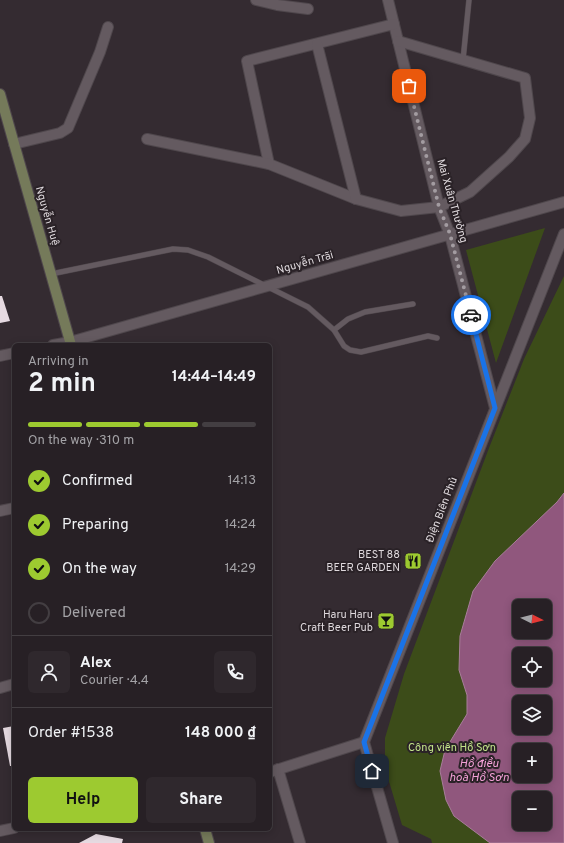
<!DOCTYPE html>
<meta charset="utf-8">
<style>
body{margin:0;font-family:Overpass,sans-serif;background:#2f282d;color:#f1f3f6;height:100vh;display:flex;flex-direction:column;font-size:15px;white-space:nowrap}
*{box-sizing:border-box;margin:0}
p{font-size:13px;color:#a4a3a7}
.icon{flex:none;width:22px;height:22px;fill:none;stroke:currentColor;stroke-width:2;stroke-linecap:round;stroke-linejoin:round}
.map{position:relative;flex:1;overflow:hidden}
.details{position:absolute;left:12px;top:343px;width:260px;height:488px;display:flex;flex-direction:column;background:#272025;border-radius:6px;box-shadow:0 2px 10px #0003,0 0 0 1px #433e42}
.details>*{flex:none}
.needle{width:26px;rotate:96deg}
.fabs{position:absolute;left:512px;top:599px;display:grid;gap:8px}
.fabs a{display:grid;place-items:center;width:40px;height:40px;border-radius:6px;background:#272025;box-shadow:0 2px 10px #0003,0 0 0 1px #433e42;font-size:20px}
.pin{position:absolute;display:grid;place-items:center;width:34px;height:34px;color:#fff;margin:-17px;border-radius:8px;box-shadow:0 2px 6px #0006}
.courier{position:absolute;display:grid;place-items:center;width:40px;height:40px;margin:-20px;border:3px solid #1a73e8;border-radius:50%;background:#fff;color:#222;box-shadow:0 1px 5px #0007}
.headline em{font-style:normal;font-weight:700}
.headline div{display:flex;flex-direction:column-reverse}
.headline{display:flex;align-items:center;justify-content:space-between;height:68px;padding:0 16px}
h1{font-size:26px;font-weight:700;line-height:30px}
.bar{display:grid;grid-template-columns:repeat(4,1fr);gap:6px 4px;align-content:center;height:48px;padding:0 16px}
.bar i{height:5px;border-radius:3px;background:#433e42}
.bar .active{background:#9dca30}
.bar p{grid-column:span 4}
.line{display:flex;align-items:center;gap:10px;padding:0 16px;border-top:1px solid #433e42}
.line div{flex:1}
.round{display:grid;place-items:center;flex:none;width:42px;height:42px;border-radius:6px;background:#2f282d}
ol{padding:0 16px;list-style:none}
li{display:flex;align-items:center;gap:12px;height:44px}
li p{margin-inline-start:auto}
li .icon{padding:4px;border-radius:50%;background:#9dca30;color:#111;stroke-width:4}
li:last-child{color:#a4a3a7}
li i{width:22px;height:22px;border:2px solid #433e42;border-radius:50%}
.action{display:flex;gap:8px;margin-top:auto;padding:8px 16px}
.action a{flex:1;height:46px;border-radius:6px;background:#9dca30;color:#111;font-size:16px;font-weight:700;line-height:46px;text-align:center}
.action a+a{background:#2f282d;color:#f1f3f6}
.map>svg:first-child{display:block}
.green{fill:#3c4c19;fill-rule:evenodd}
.water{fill:#90577d;stroke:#a87e9a;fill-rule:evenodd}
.building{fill:#e6dae1}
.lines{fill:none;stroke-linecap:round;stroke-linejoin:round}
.service-casing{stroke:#4f474c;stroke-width:6}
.minor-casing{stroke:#4f474c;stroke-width:12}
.tertiary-casing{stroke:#4f474c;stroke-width:12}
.secondary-casing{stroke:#4f474c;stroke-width:12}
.service{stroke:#645a60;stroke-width:5}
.minor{stroke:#645a60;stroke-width:10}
.tertiary{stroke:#645a60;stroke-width:10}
.secondary{stroke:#757a5a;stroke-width:10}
.done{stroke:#a39ca1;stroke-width:4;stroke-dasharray:0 7.2}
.route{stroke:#1a73e8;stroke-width:5}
.labels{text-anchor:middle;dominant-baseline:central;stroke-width:4;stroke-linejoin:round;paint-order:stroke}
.street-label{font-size:11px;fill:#dfd9dd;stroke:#2a2227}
.poi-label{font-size:11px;fill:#dfd9dd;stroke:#2a2227;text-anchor:end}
.park-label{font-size:11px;fill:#c2e389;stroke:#2a2227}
.water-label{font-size:12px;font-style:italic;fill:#f3a0d7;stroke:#2a2227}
</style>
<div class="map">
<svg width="564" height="843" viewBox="0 0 564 843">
<rect width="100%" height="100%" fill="#342b31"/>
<!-- green -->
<g class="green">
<path d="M545,228L496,363L466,250Z"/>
<path d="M564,276V843H432L431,839L402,825L385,768V738L404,674L489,448L524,359ZM519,606H545V632H519ZM519,654H545V680H519ZM519,702H545V728H519ZM519,750H545V776H519ZM519,798H545V824H519Z"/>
</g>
<!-- water -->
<path class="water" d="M564,493V843H490L454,816L446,800L440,771L445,750L467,714V695L459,670L460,636L473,591L495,561L557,502ZM519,606H545V632H519ZM519,654H545V680H519ZM519,702H545V728H519ZM519,750H545V776H519ZM519,798H545V824H519Z"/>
<!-- building -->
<g class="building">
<path d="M0,296H2L10,321L0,323Z"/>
<path d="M14,726V766H10L3,728Z"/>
<path d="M96,834L123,839L122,843H79Z"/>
</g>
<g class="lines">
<!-- service casing -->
<g class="service-casing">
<g id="service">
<path d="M463,60L469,0"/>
<path d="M51,274L173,249L188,250L208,257L308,307L334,330L344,346L350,350L361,352L428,336L437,338"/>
<path d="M334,330L348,319L365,312L413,304"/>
</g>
</g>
<!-- minor casing -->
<g class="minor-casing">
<g id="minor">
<path d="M256,0L277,5L308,9"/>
<path d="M388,0L439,207L450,235L495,408"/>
<path d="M394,24L247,61L269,164L356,199L401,211L439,207L470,192L509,157L525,139L530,118L525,78L398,41"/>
<path d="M317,44L356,199"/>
<path d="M147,139L269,164"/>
<path d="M14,144L60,133L68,128L100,52L108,27"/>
<path d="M0,511L14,508"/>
<path d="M0,688L14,684"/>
<path d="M278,769L300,843"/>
<path d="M270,772L364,742"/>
<path d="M0,831L14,828"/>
<path d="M393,843L364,742L564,234"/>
</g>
</g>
<!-- tertiary casing -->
<g class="tertiary-casing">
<g id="tertiary">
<path d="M53,345L70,342L564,202"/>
<path d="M0,356L14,353"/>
</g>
</g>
<!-- secondary casing -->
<g class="secondary-casing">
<g id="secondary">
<path d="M0,94L71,345"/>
<path d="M205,829L209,843"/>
</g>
</g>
<!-- service -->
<use href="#service" class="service"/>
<!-- minor -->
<use href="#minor" class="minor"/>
<!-- tertiary -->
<use href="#tertiary" class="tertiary"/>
<!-- secondary -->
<use href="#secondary" class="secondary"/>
</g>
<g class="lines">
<!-- done -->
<path class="done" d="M409,86L439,207L450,234L471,315"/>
<!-- route -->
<path class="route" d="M372,771L364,742L495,408L471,315"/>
</g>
<!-- icons -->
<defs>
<g id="restaurant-square" transform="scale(0.9)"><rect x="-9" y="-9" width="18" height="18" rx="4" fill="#9dca30" stroke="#2a2227"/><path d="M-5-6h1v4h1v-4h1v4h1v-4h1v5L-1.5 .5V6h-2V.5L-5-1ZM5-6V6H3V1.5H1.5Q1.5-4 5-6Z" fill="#111"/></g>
<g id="bar-square" transform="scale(0.9)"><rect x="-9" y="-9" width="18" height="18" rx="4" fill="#9dca30" stroke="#2a2227"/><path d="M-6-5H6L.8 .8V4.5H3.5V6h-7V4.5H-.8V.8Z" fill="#111"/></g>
</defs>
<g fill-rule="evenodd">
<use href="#restaurant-square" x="413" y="561"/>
<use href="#bar-square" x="386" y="621"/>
</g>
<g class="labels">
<!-- street labels -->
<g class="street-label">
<text transform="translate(452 201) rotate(74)">Mai Xuân Thưởng</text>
<text transform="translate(47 216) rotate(74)">Nguyễn Huệ</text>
<text transform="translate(305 263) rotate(-16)">Nguyễn Trãi</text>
<text transform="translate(442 510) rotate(-69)">Điện Biên Phủ</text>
</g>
<!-- poi labels -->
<g class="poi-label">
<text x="400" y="555">BEST 88<tspan x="400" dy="13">BEER GARDEN</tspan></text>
<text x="373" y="615">Haru Haru<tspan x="373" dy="13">Craft Beer Pub</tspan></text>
</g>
<!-- park labels -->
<g class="park-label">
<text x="452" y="748">Công viên Hồ Sơn</text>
</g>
<!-- water labels -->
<g class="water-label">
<text x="479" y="764">Hồ điều<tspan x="479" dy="14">hoà Hồ Sơn</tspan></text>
</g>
</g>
</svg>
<div class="fabs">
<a><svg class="needle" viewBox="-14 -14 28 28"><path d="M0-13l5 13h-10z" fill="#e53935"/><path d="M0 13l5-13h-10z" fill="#a4a3a7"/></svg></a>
<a><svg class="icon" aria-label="locate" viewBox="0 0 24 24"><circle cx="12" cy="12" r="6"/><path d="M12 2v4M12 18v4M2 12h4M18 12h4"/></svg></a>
<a><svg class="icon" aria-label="layers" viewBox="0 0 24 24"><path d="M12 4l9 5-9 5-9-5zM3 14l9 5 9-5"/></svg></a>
<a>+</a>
<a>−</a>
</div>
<div class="pin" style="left:409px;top:86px;background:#ea580c"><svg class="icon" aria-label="bag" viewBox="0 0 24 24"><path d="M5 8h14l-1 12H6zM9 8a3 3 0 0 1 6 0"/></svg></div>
<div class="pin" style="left:372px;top:771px;background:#1f2937"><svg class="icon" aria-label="home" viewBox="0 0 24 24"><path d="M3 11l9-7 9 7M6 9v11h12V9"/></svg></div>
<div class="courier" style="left:471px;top:315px"><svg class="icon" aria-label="car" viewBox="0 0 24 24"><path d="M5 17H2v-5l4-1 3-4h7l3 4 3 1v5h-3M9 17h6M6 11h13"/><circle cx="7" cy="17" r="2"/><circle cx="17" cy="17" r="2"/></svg></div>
<section class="details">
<div class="headline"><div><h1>2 min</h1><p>Arriving in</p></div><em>14:44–14:49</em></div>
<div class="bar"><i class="active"></i><i class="active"></i><i class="active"></i><i></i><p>On the way · 310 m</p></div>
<ol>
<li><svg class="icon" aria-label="check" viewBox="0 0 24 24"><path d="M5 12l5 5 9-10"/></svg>Confirmed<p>14:13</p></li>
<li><svg class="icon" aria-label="check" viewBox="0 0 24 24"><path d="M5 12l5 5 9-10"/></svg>Preparing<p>14:24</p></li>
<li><svg class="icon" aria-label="check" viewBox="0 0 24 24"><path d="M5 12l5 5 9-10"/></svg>On the way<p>14:29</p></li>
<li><i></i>Delivered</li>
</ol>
<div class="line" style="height:72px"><a class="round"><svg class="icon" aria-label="person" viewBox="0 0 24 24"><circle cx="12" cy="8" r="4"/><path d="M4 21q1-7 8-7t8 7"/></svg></a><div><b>Alex</b><p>Courier · 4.4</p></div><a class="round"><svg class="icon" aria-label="phone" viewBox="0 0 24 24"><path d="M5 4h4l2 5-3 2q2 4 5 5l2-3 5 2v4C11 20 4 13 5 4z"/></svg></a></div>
<div class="line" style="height:52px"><div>Order #1538</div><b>148 000 ₫</b></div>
<div class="action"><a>Help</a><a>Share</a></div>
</section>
</div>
